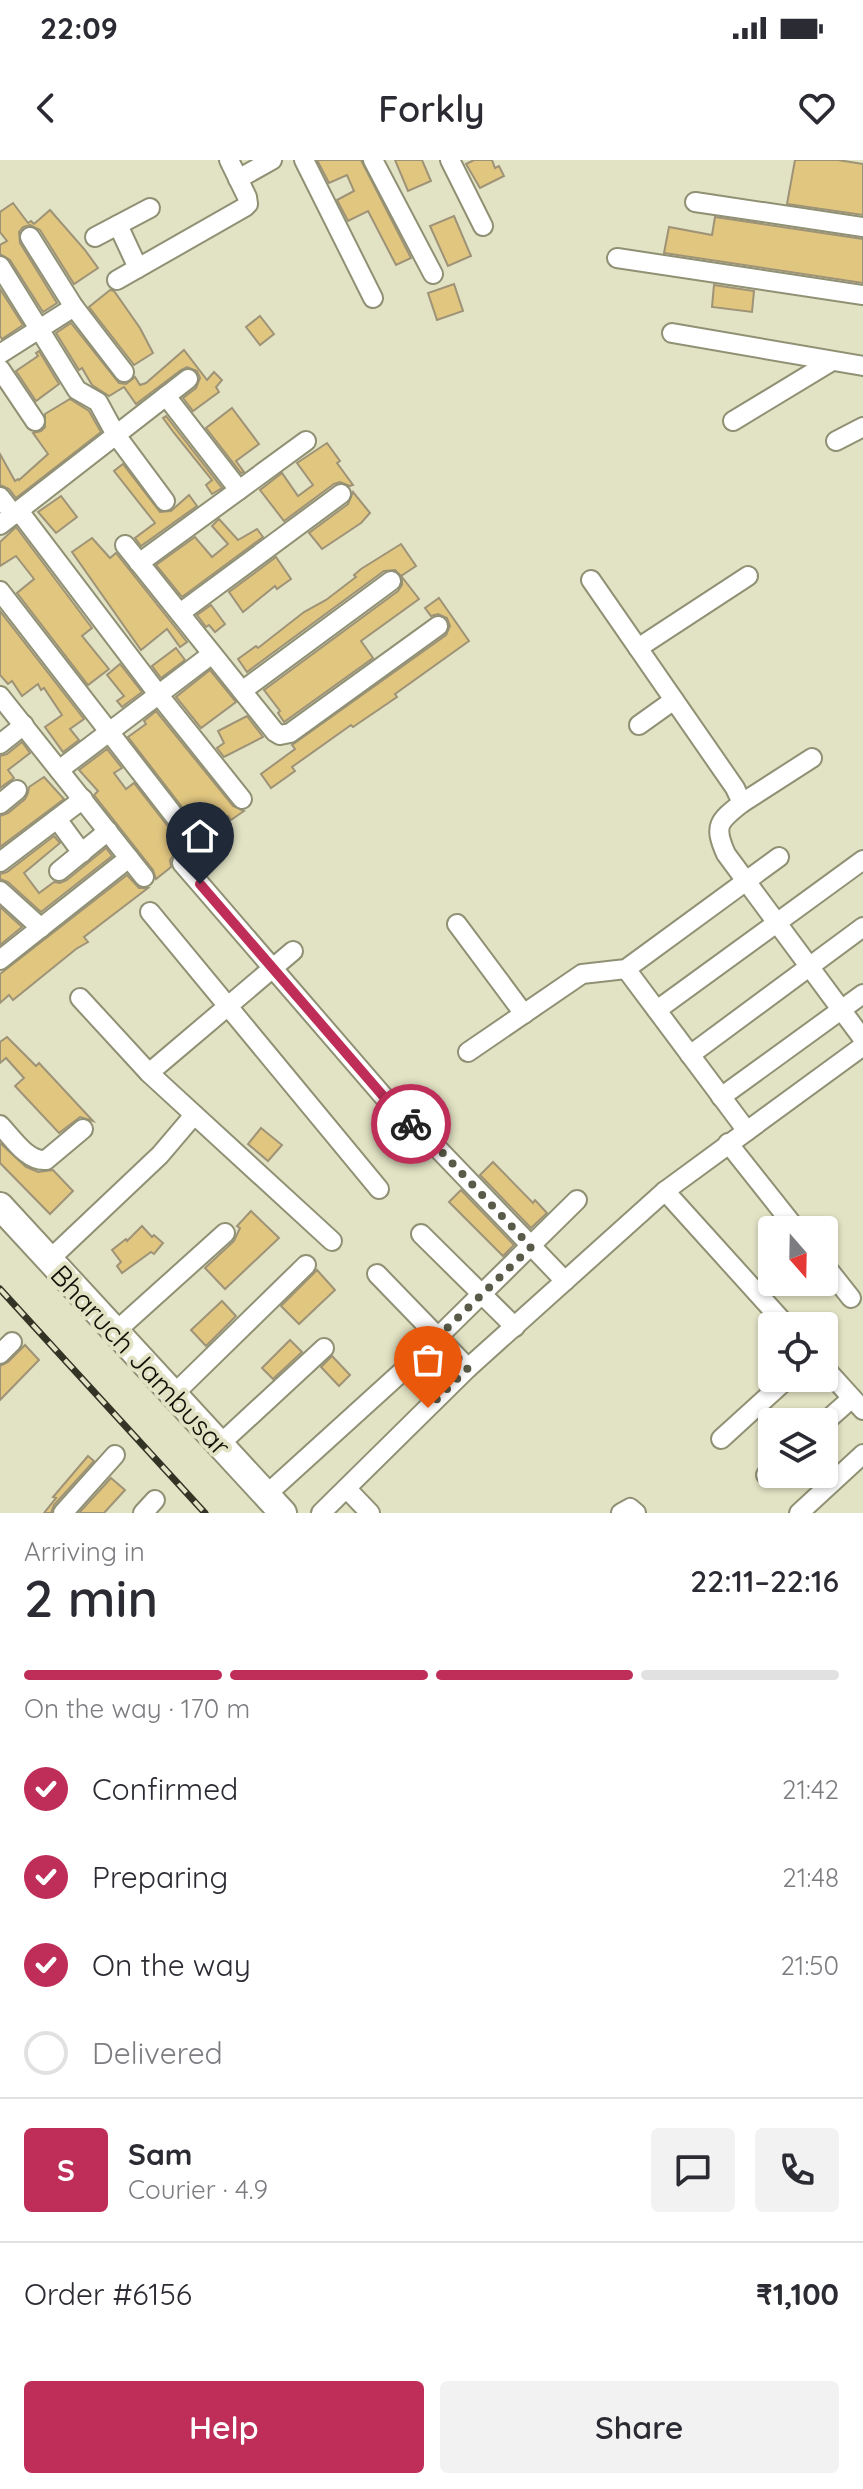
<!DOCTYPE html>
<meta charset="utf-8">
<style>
body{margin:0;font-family:Quicksand,sans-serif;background:#f2f2f3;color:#2b2b33;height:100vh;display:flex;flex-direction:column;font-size:30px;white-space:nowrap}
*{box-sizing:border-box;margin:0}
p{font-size:26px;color:#7c7c81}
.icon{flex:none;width:44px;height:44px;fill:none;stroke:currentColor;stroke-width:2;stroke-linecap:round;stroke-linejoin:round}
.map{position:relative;height:1353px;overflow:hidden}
.drawer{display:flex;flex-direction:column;background:#fff;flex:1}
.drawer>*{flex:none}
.needle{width:52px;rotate:160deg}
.buttons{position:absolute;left:758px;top:1056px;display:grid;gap:16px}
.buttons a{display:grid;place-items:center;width:80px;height:80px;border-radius:8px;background:#fff;box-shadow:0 2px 6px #0004;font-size:40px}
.pin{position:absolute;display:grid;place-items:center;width:68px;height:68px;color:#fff;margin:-82px -34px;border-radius:50% 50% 50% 0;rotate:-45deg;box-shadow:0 0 8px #0007}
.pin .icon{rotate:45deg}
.courier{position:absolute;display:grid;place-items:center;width:80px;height:80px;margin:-40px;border:6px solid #be2e59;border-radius:50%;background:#fff;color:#222;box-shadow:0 2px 10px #0007}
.headline em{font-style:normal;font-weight:600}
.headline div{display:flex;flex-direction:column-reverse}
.headline{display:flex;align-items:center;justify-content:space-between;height:136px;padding:0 24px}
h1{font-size:52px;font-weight:600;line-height:60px}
.bar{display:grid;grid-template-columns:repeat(4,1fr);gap:12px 8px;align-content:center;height:96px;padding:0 24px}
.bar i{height:10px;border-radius:6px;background:#e1e1e2}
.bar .on{background:#be2e59}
.bar p{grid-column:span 4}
.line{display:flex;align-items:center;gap:20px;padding:0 24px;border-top:2px solid #e1e1e2}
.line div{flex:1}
.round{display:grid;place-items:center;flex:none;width:84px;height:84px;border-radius:8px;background:#f2f2f3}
ol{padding:0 24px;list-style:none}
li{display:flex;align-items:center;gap:24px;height:88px}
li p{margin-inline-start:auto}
li .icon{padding:8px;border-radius:50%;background:#be2e59;color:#fff;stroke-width:4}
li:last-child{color:#7c7c81}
li i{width:44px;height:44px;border:4px solid #e1e1e2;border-radius:50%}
.action{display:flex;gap:16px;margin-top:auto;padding:16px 24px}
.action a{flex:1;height:92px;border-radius:8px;background:#be2e59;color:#fff;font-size:32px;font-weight:600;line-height:92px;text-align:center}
.action a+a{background:#f2f2f3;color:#2b2b33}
.status{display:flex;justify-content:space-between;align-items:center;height:56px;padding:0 40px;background:#fff;direction:ltr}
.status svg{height:22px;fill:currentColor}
header{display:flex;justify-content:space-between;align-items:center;height:104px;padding:0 24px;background:#fff;font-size:36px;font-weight:600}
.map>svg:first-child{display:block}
.building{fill:#e1c680;stroke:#9e9377;stroke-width:2}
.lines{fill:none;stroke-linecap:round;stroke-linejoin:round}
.minor-casing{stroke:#909174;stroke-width:22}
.highway-casing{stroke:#909174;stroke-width:30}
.minor{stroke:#fff;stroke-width:18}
.highway{stroke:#fff;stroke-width:26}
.rail-casing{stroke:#343426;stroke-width:7}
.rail{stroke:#e2e3c4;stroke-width:4;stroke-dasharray:12;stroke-linecap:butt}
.done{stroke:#5a5a48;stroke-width:8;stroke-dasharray:0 14.4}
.route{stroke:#be2e59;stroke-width:10}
.labels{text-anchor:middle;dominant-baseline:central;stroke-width:8;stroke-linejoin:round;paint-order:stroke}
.street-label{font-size:28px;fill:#101006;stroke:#e2e3c4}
</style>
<div class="status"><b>22:09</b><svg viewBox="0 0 49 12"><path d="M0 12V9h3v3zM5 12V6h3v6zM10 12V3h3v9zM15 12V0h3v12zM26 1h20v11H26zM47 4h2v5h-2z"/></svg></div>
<header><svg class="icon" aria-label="back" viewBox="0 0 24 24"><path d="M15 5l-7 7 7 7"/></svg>Forkly<svg class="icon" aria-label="heart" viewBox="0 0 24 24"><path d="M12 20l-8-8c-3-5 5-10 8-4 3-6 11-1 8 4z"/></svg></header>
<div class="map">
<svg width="863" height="1353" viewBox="0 0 863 1353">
<rect width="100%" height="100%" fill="#e2e3c4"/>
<!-- building -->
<g class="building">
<path d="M317,0H361L411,98L396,105L368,51L348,61L337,40L354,31L347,15L329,23Z"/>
<path d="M395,0H422L431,21L408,31Z"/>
<path d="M474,0H492L495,8L499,6L504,16L480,28L466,4Z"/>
<path d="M795,0H838L863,4V55L787,44Z"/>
<path d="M13,43L28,63L31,61L34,64L50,50L85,90L98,108L74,124L40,70L30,65L23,67L19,72L20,83L57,143L43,152L10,100L0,94V85L7,81L0,72V52Z"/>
<path d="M454,56L471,96L448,106L430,66Z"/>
<path d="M715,57L863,79V123L664,93L669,67L712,75Z"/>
<path d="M454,124L463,151L437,160L428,133Z"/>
<path d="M714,125L754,131L752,152L712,147Z"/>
<path d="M0,129L23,165L2,179L0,176Z"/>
<path d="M110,130L114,131L140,168L153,193L134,205L89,147Z"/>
<path d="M260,156L274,174L260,185L246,167Z"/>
<path d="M71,163L119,223L126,224L135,217L140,225L146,223L184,190L207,220L214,212L222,220L216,227L219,232L193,251L183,238L196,228L200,218L197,211L187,207L181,210L136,244L124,227L109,236L92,225L82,208L79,210L56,173Z"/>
<path d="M39,191L59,224L36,241L16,211L38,196L36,193Z"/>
<path d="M70,239L89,251L101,272L16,338L9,329L0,325V294L15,321L18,319L19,320L48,294L33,273L41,271L45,267V254Z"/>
<path d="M232,248L259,284L236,301L244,312L241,313L206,268Z"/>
<path d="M166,256L222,328L212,334L206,325L212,320L174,273L163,258Z"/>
<path d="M327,283L340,301L337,303L353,325L350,326L340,322L334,324L284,361L260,330L282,313L298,336L313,325L297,303Z"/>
<path d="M123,304L160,352L171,351L189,335L197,346L141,386L135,378L155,363L114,311Z"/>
<path d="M353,332L370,353L361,363L322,389L309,373L348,344Z"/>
<path d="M61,336L77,357L56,373L38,352Z"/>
<path d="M219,359L238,380L257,369L263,377L182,437L156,405L195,377L212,397L228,384L212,366Z"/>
<path d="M16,367L92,468L82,476L109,509L88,525L17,433L34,419L16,396L0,406V382Z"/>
<path d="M92,378L110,398L116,393L187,482L180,487L167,469L141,490L72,392Z"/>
<path d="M401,384L416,406L401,416L395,410L384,411L247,512L238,499L256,486L258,488L304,452L326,440L356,417L354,415L361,409Z"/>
<path d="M276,397L291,419L277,429L275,426L243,452L229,432Z"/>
<path d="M402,417L419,439L361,481L373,498L284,562L278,553L280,551L264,530L398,431L402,425Z"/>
<path d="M439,438L469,481L395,534L397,537L353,567L351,565L292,607L295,611L271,628L261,614L295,589L292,585L446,475L450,466L447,458L438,454L431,456L425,448Z"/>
<path d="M211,445L225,464L215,472L209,465L206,467L197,455Z"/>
<path d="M0,451L84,559L70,569L79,580L63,592L45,567L62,555L44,528L41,530L38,524L22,536L12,521L8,524L0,515Z"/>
<path d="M176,488L185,500L161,518L152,506Z"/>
<path d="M120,504L142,532L122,547L117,541L124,536L107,515Z"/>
<path d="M210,510L236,542L201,568L176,537Z"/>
<path d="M156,551L233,646L244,651L231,660L228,656L196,680L197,682L185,692L175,693L170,700L171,707L156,719L153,710L94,635L98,631L79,610L107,589L122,608L114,613L126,629L134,623L177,678L182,682L193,681L197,675L195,664L128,577L146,564L144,561Z"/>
<path d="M247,556L263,577L224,597L217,588L224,583L218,571Z"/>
<path d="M22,582L30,593L8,610L14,618L0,628V596L7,594Z"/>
<path d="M44,617L64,639L0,687V656L8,653L25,639L28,633L29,627Z"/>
<path d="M54,676L60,683L24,713L39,733L54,722L60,723L67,720L106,688L112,696L41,752L8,722L0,719V714L7,712Z"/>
<path d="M127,715L139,728H148L84,777L88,782L76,789L13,840L9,835L0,843V814Z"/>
<path d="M0,747L22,767L0,785Z"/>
<path d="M7,877L36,906L39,903L93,961L80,957L59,973L15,926L24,918L6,898L0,903V882Z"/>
<path d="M261,968L282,985L268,1001L248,984Z"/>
<path d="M0,983L26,1007L38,1012L53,1010L73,1031L50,1054L0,1003Z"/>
<path d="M493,1002L533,1043L535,1040L547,1053L531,1068L480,1015Z"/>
<path d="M461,1030L514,1085L503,1096L449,1042Z"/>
<path d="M251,1051L279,1078L225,1129L205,1108L234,1081L240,1068L237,1066Z"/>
<path d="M142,1066L152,1077L154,1075L163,1083L154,1094L151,1092L122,1113L117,1106L121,1102L112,1090L126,1079L127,1081Z"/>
<path d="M317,1110L335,1130L299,1164L281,1146Z"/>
<path d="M222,1141L236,1156L206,1186L191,1170Z"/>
<path d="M290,1180L302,1192L273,1219L262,1208Z"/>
<path d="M25,1185L39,1200L0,1240V1206L8,1202Z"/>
<path d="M332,1196L350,1215L339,1226L321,1207Z"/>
<path d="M88,1296L94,1301L54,1345L51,1353H44L56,1338L53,1337Z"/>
<path d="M111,1318L125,1330L104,1353H79Z"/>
</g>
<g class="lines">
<!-- minor casing -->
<g class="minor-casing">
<g id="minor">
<path d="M304,0L373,138"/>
<path d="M373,0L433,114"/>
<path d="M450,0L483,66"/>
<path d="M238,19L272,0"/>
<path d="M695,42L863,67"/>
<path d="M118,65L138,108"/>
<path d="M30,77L74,147L124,212"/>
<path d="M95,77L150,48"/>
<path d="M617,98L863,135"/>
<path d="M0,106L77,230L98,242L116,275L165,341"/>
<path d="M117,120L245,47L248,44L247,37L229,0"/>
<path d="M672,173L863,206"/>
<path d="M0,194L74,147"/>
<path d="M0,209L35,261"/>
<path d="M166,236L239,330"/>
<path d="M733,261L832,201"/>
<path d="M836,281L863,267"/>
<path d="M0,337L14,355"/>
<path d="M19,351L158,534L242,639"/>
<path d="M0,365L188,219"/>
<path d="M125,385L275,572L280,575L290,573L438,466"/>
<path d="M139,403L306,281"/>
<path d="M591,420L735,628L742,643C719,661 713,665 726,694L863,879"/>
<path d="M0,431L186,671"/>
<path d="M180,453L341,334"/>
<path d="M638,488L748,416"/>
<path d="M242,531L391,421"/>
<path d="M0,536L144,717"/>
<path d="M639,565L674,540"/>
<path d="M0,584L24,565"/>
<path d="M59,610L212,494"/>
<path d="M742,643L812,598"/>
<path d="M0,644L17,630"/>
<path d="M57,659L82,693"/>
<path d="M0,702L83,639"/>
<path d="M182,703L403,959L419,969L565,1121"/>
<path d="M59,711L108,671"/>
<path d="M0,731L41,768"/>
<path d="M150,752L379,1029"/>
<path d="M457,764L524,854"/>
<path d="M0,800L129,698"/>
<path d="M626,809L747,971"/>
<path d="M80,838L149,913L332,1081"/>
<path d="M657,850L863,700"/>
<path d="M468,892L582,814L626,809L779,697"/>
<path d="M690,895L863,767"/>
<path d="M149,913L293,791"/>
<path d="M721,937L863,834"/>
<path d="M0,965C12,977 27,1002 46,1000L83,969"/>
<path d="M728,983L797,1070"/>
<path d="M665,1031L787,1166"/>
<path d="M421,1074L515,1167"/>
<path d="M49,1100L160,995L194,955"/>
<path d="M824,1104L851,1138"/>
<path d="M377,1114L468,1208"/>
<path d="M115,1172L225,1073"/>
<path d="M438,1177L577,1040"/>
<path d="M0,1194L12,1182"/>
<path d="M824,1207L863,1250"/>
<path d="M173,1235L306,1105"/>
<path d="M824,1263L852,1238"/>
<path d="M721,1279L788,1218"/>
<path d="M219,1285L324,1188"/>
<path d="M766,1315L772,1309"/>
<path d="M347,1329L370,1353"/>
<path d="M266,1335L406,1208"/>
<path d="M63,1353L115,1295"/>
<path d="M143,1353L155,1340"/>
<path d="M321,1353L468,1208L665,1031L863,886"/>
<path d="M621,1353L630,1348L636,1353"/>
<path d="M799,1353L863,1294"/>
</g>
</g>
<!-- highway casing -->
<g class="highway-casing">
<path id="highway" d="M0,1046L283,1353"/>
</g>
<!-- minor -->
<use href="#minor" class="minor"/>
<!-- highway -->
<use href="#highway" class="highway"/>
<!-- rail casing -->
<g class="rail-casing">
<path id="rail" d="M0,1129L205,1353"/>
</g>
<!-- rail -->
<use href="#rail" class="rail"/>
</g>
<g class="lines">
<!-- done -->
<path class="done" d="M411,964L419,969L438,988L531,1087L438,1177L468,1208L428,1248"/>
<!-- route -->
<path class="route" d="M200,724L403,959L411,964"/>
</g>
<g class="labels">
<!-- street labels -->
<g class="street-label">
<text transform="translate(141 1200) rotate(47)">Bharuch Jambusar</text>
</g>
</g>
</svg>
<div class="buttons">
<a><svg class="needle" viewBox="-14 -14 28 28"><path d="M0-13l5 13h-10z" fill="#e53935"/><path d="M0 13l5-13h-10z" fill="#7c7c81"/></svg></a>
<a><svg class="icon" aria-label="locate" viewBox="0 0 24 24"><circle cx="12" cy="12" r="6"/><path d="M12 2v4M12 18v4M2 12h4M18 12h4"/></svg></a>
<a><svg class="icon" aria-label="layers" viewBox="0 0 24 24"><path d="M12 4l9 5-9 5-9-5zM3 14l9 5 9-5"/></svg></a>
</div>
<div class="pin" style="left:428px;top:1248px;background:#ea580c"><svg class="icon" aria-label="bag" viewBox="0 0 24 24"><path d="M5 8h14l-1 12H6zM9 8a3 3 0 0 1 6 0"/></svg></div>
<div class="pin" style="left:200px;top:724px;background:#1f2937"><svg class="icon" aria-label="home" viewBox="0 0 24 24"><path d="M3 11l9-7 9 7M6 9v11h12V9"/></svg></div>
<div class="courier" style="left:411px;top:964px"><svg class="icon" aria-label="bike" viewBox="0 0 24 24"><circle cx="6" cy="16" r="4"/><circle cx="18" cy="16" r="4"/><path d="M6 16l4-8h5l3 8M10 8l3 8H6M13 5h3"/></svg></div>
</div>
<section class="drawer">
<div class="headline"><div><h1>2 min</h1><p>Arriving in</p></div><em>22:11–22:16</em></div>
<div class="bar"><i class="on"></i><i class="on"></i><i class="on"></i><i></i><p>On the way · 170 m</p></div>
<ol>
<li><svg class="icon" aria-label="check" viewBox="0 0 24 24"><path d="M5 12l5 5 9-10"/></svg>Confirmed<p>21:42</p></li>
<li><svg class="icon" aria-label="check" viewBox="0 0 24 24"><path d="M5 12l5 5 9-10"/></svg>Preparing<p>21:48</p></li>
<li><svg class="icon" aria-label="check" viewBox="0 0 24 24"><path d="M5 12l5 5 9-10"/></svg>On the way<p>21:50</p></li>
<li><i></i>Delivered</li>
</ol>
<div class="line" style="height:144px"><b class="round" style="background:#be2e59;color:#fff">S</b><div><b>Sam</b><p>Courier · 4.9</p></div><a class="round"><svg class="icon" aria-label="chat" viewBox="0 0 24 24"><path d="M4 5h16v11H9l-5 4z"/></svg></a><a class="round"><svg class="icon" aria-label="phone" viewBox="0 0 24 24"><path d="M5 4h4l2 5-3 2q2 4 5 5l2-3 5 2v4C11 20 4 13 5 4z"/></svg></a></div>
<div class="line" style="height:104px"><div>Order #6156</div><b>₹1,100</b></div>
<div class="action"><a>Help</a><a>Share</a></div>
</section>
